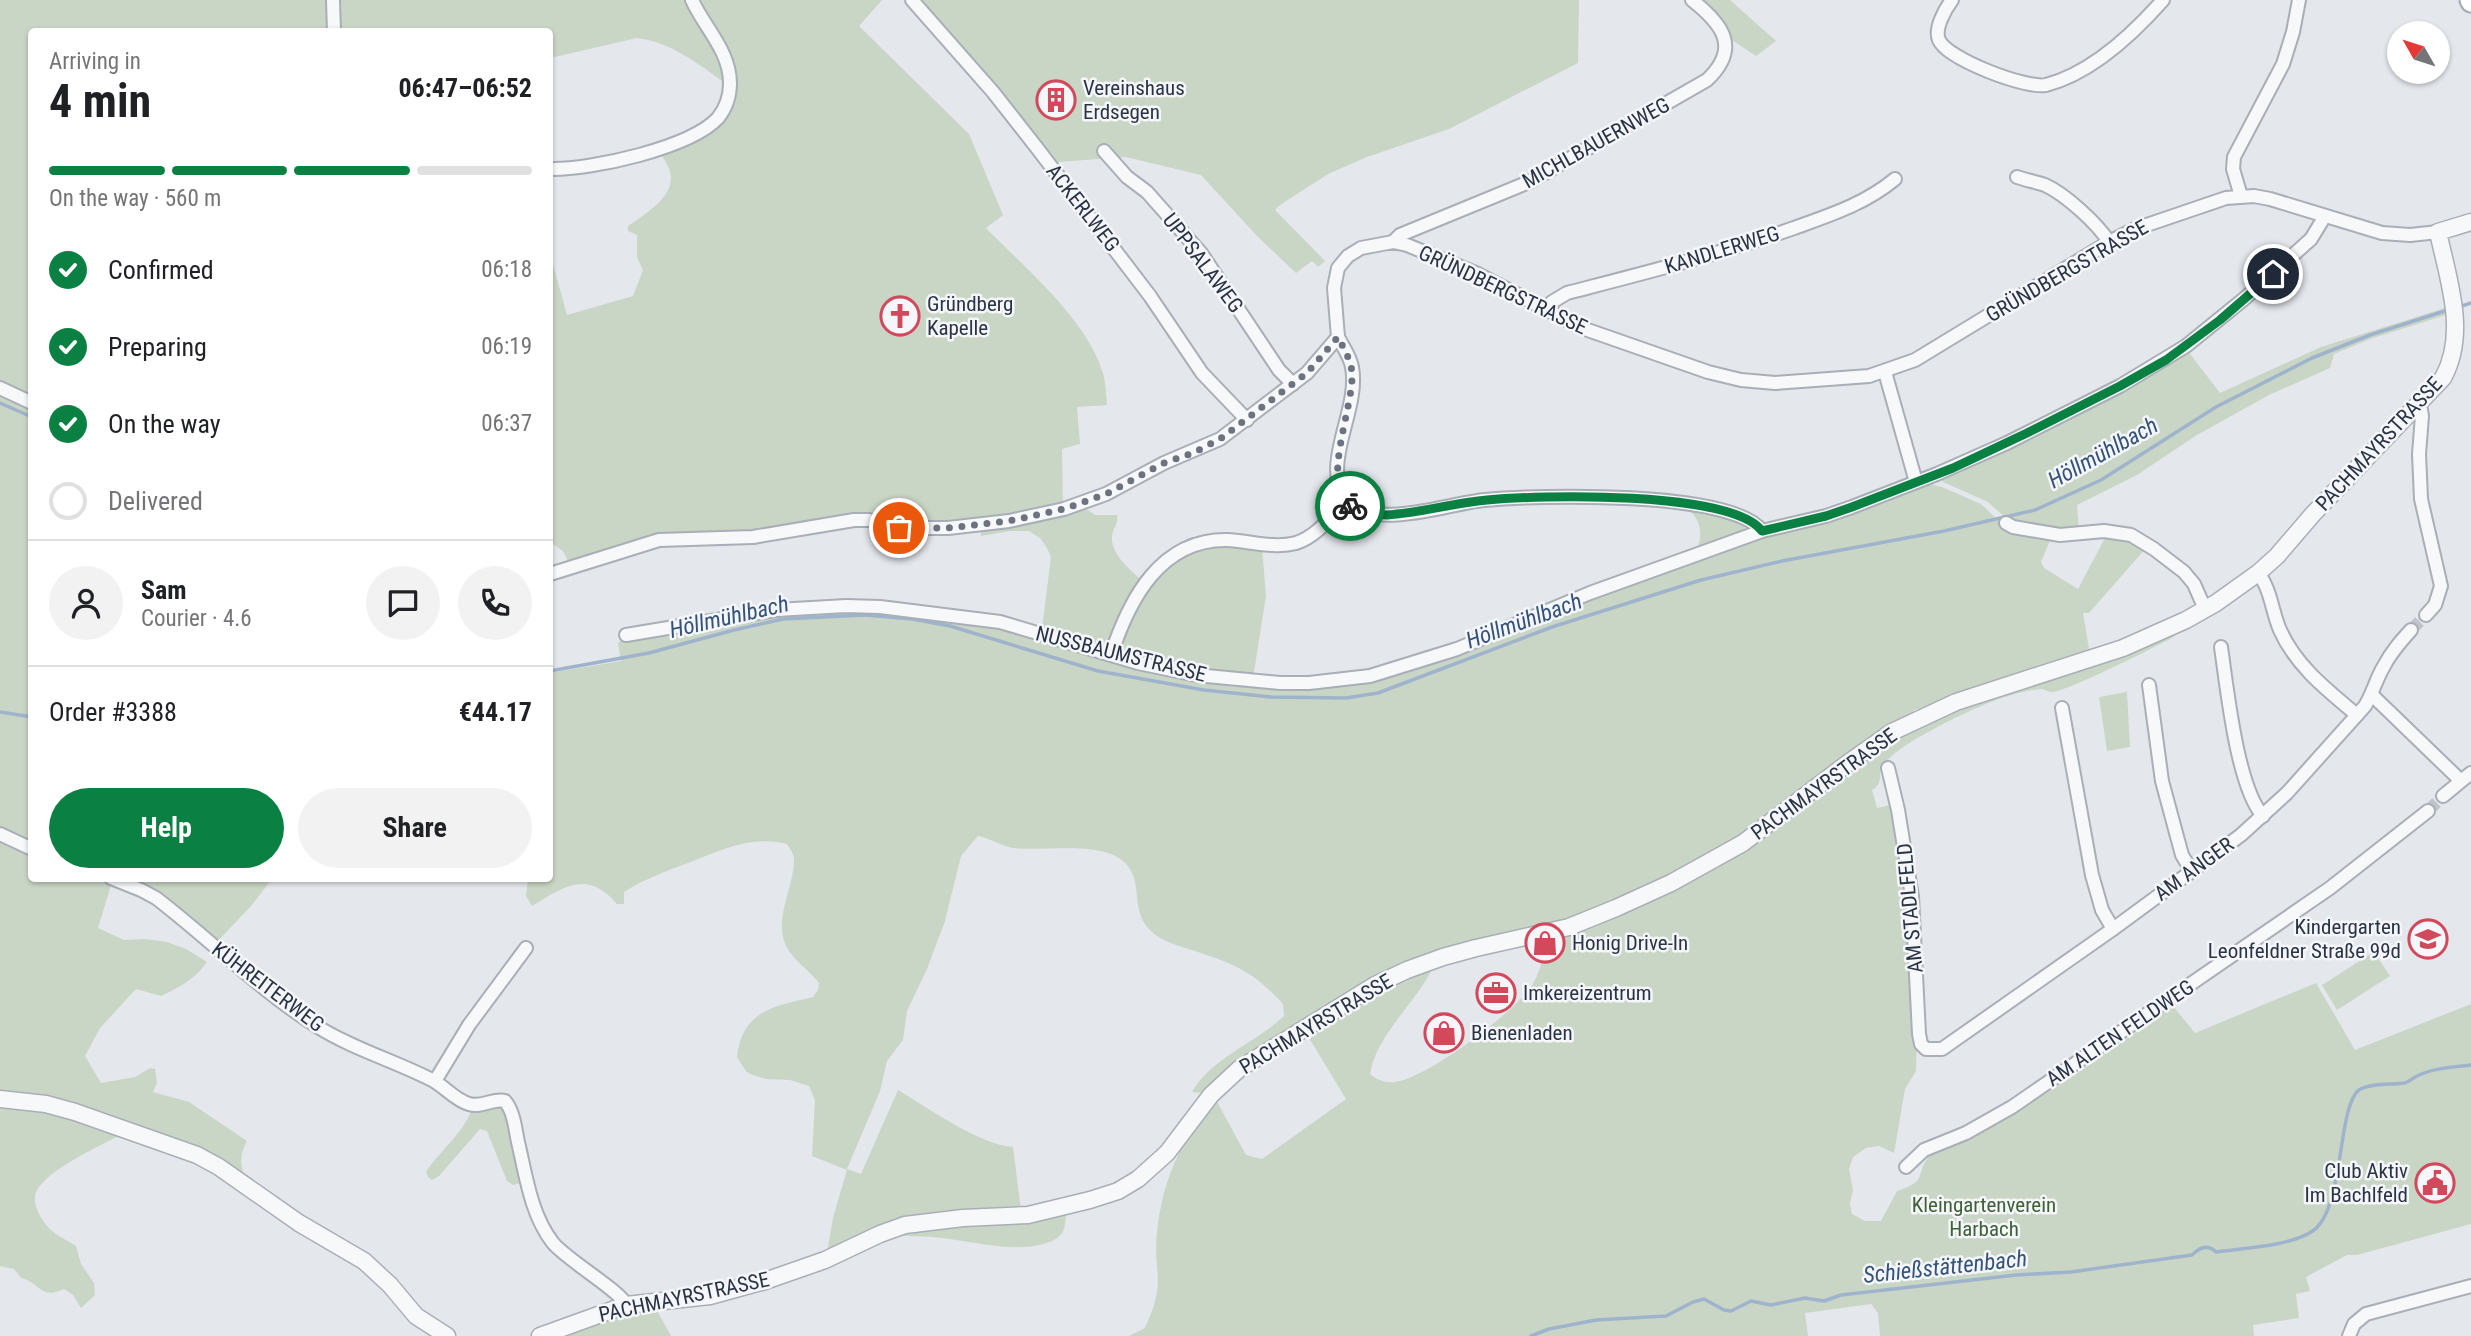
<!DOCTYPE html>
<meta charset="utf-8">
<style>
body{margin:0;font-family:"Roboto Condensed",sans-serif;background:#f2f2f2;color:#202124;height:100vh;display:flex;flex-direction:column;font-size:26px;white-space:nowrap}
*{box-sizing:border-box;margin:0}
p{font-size:23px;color:#757577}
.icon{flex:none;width:38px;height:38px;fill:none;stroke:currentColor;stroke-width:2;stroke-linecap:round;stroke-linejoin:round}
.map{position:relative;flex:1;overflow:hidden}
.sheet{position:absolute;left:28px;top:28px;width:525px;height:854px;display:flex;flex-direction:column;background:#fff;border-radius:7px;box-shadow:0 2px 5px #0004}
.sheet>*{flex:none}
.needle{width:46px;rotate:309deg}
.controls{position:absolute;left:2387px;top:21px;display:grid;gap:14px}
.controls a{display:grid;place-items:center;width:63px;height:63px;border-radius:50%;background:#fff;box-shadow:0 2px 5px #0004;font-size:35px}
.pin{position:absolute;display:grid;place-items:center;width:60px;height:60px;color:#fff;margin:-30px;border:4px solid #fff;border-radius:50%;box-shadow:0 2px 7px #0007}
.courier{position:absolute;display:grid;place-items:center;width:70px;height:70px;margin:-35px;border:5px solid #0b8043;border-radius:50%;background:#fff;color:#222;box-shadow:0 2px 9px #0007}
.head em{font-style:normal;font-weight:700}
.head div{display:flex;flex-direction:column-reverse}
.head{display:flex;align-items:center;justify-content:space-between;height:119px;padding:0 21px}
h1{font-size:46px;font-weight:700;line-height:52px}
.bar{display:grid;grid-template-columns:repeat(4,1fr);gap:10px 7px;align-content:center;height:84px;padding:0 21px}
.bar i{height:9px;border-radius:5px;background:#e0e0e0}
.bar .active{background:#0b8043}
.bar p{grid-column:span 4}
.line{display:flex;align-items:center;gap:18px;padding:0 21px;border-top:2px solid #e0e0e0}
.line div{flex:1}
.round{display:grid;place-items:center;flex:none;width:74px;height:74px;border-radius:37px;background:#f2f2f2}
ol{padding:0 21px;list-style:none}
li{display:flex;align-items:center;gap:21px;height:77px}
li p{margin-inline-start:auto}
li .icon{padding:7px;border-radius:50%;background:#0b8043;color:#fff;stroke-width:4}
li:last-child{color:#757577}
li i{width:38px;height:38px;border:4px solid #e0e0e0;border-radius:50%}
.primary-button{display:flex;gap:14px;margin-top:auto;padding:14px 21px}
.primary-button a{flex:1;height:80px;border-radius:42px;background:#0b8043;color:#fff;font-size:28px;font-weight:700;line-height:80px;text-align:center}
.primary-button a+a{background:#f2f2f2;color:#202124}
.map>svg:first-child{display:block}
.green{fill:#c9d6c5}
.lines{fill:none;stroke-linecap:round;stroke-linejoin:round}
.stream{stroke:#9fb4cc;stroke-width:3.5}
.minor-tunnel{stroke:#bfc3cb;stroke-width:12;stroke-dasharray:12 6;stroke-linecap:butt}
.minor-casing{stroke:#a9aeb7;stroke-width:16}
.tertiary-casing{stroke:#a9aeb7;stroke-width:19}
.primary-casing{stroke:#a3abb8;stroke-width:23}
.minor{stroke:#f7f8fa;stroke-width:12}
.tertiary{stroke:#f7f8fa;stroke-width:16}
.primary{stroke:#fff;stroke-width:19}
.done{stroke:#6c737f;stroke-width:7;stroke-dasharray:0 12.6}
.route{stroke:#0b8043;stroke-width:9}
.labels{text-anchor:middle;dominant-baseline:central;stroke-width:5;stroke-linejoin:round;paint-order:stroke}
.poi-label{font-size:21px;fill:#2b3445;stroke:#f4f6f9;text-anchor:start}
.street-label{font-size:21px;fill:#2b3445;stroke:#f4f6f9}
.park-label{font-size:21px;fill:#3f6138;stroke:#f4f6f9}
.water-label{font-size:23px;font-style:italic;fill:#34527a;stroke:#f4f6f9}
</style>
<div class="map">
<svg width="2471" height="1336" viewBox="0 0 2471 1336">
<rect width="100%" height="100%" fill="#e4e7ec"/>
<!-- green -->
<g class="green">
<path d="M0,0H330V31L32,32V878L113,879L98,928L124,940L145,939L167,942L186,949L207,962C195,979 180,987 161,996L136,989L100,1028L85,1056L101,1083L135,1077L150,1068L155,1069L157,1082L153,1092L189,1102L247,1141C240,1154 240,1162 244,1176L0,1094Z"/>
<path d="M336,0H882L859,26L969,134L1003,215L986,228C1025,268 1090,322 1104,377C1106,386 1106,396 1107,405L1077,407L1080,444L1062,449L1063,505L991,521L797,526L704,537L569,563L563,551L550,542V253L567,315L633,296L643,270L637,257V235L628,231V226C645,214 677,196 670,171C668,164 662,157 659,151L696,138L733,89C705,69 673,42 637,38L550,58V32L336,31Z"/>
<path d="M918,0H1579L1578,63L1449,129L1367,157L1328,174L1280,205L1275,210L1325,261L1318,267L1312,261L1296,273L1257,236L1201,175L1126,157L1057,162L1053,166Z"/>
<path d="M1702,0H1730L1776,41L1756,56L1732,40L1725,24L1717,13Z"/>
<path d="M2445,308L2446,315L2370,339L2334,354L2330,368L2269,395L2197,435L2137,475L2077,505L2079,530L2066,531L2009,521L1988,502L1943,482L1941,477L2187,350L2220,393L2321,347Z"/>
<path d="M1924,483L1942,487L1981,504L2002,524L2051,538L2041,562L2044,568L2078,589L2106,536L2125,537L2146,548L2089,613H2083L2090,655L1924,709H1916L1909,715L1908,719L1855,756L1862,764L1902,735L1925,722L2184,627C2179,632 2174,637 2168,640C2151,649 2064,693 2051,692C2048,692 2045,689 2041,689C2011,691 1968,711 1941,725C1923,735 1897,748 1884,764C1876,774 1885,783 1872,790L1877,808L1891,805L1893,808L1903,858L1917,1033L1916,1071L1905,1089L1894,1153L1879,1146L1866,1148L1853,1157L1849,1169L1853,1190L1850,1203L1852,1214L1865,1221H1881L1897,1191C1927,1181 1915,1178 1928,1157C2017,1120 2094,1061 2173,1006L2195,1033L2316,983L2355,1050L2471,1004V1224L2357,1255H2347L2306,1277L2310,1291L2296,1294L2299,1318L2253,1325L2254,1336H1880L1878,1313L1871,1304L1805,1313L1808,1336H1129L1145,1328C1149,1318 1154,1308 1156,1297C1160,1282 1156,1264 1156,1248C1158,1193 1177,1141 1216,1100L1246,1155L1262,1159L1346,1099L1306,1033L1368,995L1433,967C1416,1004 1377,1033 1370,1074C1377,1080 1385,1083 1395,1082C1426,1079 1513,1013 1531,987C1543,969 1541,948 1560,936L1401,968L1333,1001L1298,1023L1225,1071L1204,1093L1192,1092C1212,1057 1256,1043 1284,1016L1283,1004C1253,972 1239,966 1198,952C1187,948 1173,945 1162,939C1125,917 1146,888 1127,865C1106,839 1043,852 1013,848C1001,846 990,838 978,836L961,856L945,921L927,969L907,1011L903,1040L887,1061L880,1091L847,1169L861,1174L898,1090C928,1108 980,1145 1013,1147L1021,1210L983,1211L827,1253L833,1218L847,1170L812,1156L815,1100L809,1086L790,1080L766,1079L750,1074L746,1071L737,1057C742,1010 775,1006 813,997L818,990L819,983C809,970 793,960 786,946C773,918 795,885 794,859C794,854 790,849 787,844C752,835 721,850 688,863C666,871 645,879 624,892V904H617C587,869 564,887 532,906L526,896L528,879L550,878V673L621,661L618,643L622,639L791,612L872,611L1006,627L1104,657L1296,687L1340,686L1373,681L1589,597L1769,533Z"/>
<path d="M1085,508L1095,515H1117C1118,523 1116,524 1113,531C1107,552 1128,567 1141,580L1109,642L1103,649L1042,629L1051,557L1047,548L1040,538L1029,531H1010L981,536V529Z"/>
<path d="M1688,509L1739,521L1745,526V532L1697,550C1703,534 1701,520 1688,509Z"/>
<path d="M1214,544L1262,547L1266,596L1253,678L1226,675L1126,654L1120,642L1144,588L1184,553Z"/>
<path d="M2127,692L2130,747L2107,751L2099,697Z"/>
<path d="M123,879H272L251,906L216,943Z"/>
<path d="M2374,952L2390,976L2337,1010L2322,985Z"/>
<path d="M0,1104L39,1109L123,1134C101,1145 46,1170 36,1192C31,1205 43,1223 52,1231C59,1237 69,1241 76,1246L81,1264L94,1283L95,1295L81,1308L73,1295L64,1289C40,1300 41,1283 21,1278L14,1269L0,1266Z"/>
<path d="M504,1106L523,1178L520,1183L513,1185L507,1181L487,1131L480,1129L439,1176L432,1180L428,1177L426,1172C440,1150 463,1134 472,1109Z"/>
<path d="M1066,1214C1065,1223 1066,1232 1057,1238C1031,1255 984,1244 956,1240C935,1236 913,1236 892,1236L930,1229Z"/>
<path d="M655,1307L671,1336H551L616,1312Z"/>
</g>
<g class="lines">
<!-- stream -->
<g class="stream">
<path d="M2459,307L2471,303"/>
<path d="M0,403L32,417"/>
<path d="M550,671L649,653L734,630L783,619L865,615L912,619L950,626L1098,671L1204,690L1271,697L1346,698L1378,693L1552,627L1701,580L1782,561L1944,531L2035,510L2101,480L2216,407L2312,358L2370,335L2448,310"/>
<path d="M0,712L32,717"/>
<path d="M1531,1336L1549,1329L1596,1320L1666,1316L1693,1302L1704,1299L1724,1310L1731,1311L1751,1301L1771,1305L1805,1298L1824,1301L1841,1295L2016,1275L2071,1272L2192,1255C2200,1247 2208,1244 2216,1252C2244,1248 2293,1246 2314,1230C2345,1205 2337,1107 2359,1090C2369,1083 2393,1085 2405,1083C2410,1081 2414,1077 2419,1075C2434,1068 2454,1067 2471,1065"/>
</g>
<!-- minor-tunnel -->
<g class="minor-tunnel">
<path d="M2411,630L2426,615"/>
<path d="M2428,811L2443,796"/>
</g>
<!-- minor casing -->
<g class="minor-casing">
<g id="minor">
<path d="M333,0L334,32"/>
<path d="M912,0L993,92L1037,148L1150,296L1202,373L1247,420"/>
<path d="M1952,0C1945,9 1934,29 1939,40C1947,59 2026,89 2046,85C2092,73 2133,34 2163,0"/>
<path d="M1104,151L1127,177L1147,192L1201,253L1279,370L1293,384"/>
<path d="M550,169C591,170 690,148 718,118C726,108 730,95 730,83C730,51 704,27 692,0"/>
<path d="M2017,177C2026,180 2036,182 2045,185C2065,194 2098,224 2109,242"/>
<path d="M2241,196L2233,169L2234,157L2283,64L2293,32L2299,0"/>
<path d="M1393,242L1400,235L1529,182L1707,80C1742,47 1721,23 1692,0"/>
<path d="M1547,309L1552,302L1567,293C1644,273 1720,254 1794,228C1830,215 1865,204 1895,179"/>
<path d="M1885,372L1916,482"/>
<path d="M0,388L32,403"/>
<path d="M2417,406L2421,410L2422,416L2419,454L2421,499L2441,586L2435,605L2426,615"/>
<path d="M1345,502C1380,530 1444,504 1485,500C1536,495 1732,490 1762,531"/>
<path d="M2006,523L2013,527L2060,535L2104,531L2131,535L2154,549L2184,572L2194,584L2205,609"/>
<path d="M2258,573C2271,589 2272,612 2280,630C2296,666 2327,690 2357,715"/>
<path d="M550,574L659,540L753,537L854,520H869L899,528H948L1009,521L1064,509L1106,494L1164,463L1220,439L1307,373L1338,337L1334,288L1338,268L1348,256L1361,248L1393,242L1407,245L1478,274L1582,328L1708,372L1741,380L1775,383L1869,376L1915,360L2109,242L2135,229L2226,198L2254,196L2270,199L2382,233L2410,235L2438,232"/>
<path d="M626,635L776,610L846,606L880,607L1000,622L1138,663L1196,675L1280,683H1309L1370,676L1457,649L1590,593L1762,531L1826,516L1852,507L1937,474L2007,443L2120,386L2186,346L2244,299L2311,239L2325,216"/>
<path d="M2221,647C2227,688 2237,787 2263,816"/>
<path d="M1111,655C1129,600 1160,539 1227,540C1249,541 1274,549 1296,543C1316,537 1331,517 1345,502C1321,460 1360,411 1352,367C1350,356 1343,347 1338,337"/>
<path d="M2149,685L2162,781L2182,855L2191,870"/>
<path d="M2372,695L2460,780"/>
<path d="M2062,708L2092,875L2102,910L2113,929"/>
<path d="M1888,768L1898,810L1912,896L1919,1034L1921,1044L1926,1049H1942L2113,929L2241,835L2287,793L2365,706C2373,693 2376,679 2384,666C2391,652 2401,641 2411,630"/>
<path d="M2443,796L2471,773"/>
<path d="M0,834L32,849"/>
<path d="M111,878L141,890L156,898C211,940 259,990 318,1027C355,1050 396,1061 434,1081C446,1088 455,1100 469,1104C482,1108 493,1098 505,1101C514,1112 515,1128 518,1142C526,1176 531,1215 553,1243C567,1260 623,1293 626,1305"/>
<path d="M435,1081L469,1025L526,948"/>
<path d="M1906,1167L1924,1150L1966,1133L2012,1107L2330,888L2428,811"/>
<path d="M2349,1336L2354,1324L2366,1314L2471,1286"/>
</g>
</g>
<!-- tertiary casing -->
<g class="tertiary-casing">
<g id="tertiary">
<path d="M0,1099L46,1104L75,1112L197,1155L219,1167L299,1223L364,1261L390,1285L416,1316L447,1336"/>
<path d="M540,1336L626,1305L710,1296L765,1281L825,1260L880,1234L905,1225L963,1218L1028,1215L1090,1200L1118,1191L1138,1179L1167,1153L1211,1095L1239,1069L1375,985L1407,970L1443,957L1476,948L1569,927L1616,908L1671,883L1743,843L1848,763L1892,732L1956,702L2123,648L2186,620L2216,603L2258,573L2277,556L2313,514L2443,378C2468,333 2448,279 2438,232L2471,222"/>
</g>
</g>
<!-- primary casing -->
<g class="primary-casing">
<path id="primary" d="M2470,0L2471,2"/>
</g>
<!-- minor -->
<use href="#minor" class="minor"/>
<!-- tertiary -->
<use href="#tertiary" class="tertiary"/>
<!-- primary -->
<use href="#primary" class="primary"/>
</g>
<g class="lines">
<!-- done -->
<path class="done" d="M899,528H948L1009,521L1064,509L1106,494L1164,463L1193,453L1220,439L1307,373L1338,337C1344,349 1351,360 1352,373C1354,406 1320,485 1350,506"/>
<!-- route -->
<path class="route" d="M1350,506L1370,514L1387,515C1420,513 1453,503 1487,500C1538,495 1731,490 1762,531L1826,516L1852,507L1953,468L2027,433L2120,386L2166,360L2220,320L2273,274"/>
</g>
<!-- icons -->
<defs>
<g id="building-ring" transform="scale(2.0125)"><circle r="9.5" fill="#f4f6f9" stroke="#d1495b" stroke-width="1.5"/><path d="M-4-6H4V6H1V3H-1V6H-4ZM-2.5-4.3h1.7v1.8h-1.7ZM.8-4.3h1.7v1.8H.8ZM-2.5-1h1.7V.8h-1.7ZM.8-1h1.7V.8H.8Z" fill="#d1495b"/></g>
<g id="church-ring" transform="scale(2.0125)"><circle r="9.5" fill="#f4f6f9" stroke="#d1495b" stroke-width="1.5"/><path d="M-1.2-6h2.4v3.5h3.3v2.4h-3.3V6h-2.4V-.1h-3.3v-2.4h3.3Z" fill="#d1495b"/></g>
<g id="school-ring" transform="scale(2.0125)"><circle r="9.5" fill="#f4f6f9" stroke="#d1495b" stroke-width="1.5"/><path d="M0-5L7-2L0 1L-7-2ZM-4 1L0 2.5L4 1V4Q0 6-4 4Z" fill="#d1495b"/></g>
<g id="shop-ring" transform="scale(2.0125)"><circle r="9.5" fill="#f4f6f9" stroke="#d1495b" stroke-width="1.5"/><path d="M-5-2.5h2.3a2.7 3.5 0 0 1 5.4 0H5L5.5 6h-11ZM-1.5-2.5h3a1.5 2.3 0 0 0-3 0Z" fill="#d1495b"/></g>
<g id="office-ring" transform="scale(2.0125)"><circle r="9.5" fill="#f4f6f9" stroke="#d1495b" stroke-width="1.5"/><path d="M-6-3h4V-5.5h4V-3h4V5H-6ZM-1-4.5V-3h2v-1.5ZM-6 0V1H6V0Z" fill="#d1495b"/></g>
<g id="civic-ring" transform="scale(2.0125)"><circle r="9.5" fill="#f4f6f9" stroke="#d1495b" stroke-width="1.5"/><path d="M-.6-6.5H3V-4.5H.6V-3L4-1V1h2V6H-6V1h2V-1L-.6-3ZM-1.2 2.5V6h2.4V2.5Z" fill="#d1495b"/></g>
</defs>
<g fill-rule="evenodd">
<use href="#building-ring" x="1056" y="100"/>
<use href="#church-ring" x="900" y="316"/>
<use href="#school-ring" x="2428" y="939"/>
<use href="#shop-ring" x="1545" y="943"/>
<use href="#office-ring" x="1496" y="993"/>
<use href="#shop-ring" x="1444" y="1033"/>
<use href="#civic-ring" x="2435" y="1183"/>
</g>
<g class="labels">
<!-- poi labels -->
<g class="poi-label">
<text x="1083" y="88">Vereinshaus<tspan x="1083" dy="24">Erdsegen</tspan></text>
<text x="927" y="304">Gründberg<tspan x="927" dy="24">Kapelle</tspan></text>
<text x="2401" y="927" text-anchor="end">Kindergarten<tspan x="2401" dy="24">Leonfeldner Straße 99d</tspan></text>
<text x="1572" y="943">Honig Drive-In</text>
<text x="1523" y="993">Imkereizentrum</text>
<text x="1471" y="1033">Bienenladen</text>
<text x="2408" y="1171" text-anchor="end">Club Aktiv<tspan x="2408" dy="24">Im Bachlfeld</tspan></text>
</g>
<!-- street labels -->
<g class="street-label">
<text transform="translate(1596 143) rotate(-29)">MICHLBAUERNWEG</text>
<text transform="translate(1083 208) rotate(52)">ACKERLWEG</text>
<text transform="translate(1722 250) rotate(-17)">KANDLERWEG</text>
<text transform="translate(1203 263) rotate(53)">UPPSALAWEG</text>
<text transform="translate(2067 271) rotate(-30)">GRÜNDBERGSTRASSE</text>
<text transform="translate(1503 290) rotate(25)">GRÜNDBERGSTRASSE</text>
<text transform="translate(2379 444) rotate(-47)">PACHMAYRSTRASSE</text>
<text transform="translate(1121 654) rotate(14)">NUSSBAUMSTRASSE</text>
<text transform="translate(1824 784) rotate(-36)">PACHMAYRSTRASSE</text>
<text transform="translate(2194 869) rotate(-36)">AM ANGER</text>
<text transform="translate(1910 908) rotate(-95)">AM STADLFELD</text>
<text transform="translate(268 987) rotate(37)">KÜHREITERWEG</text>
<text transform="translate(1316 1024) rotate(-31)">PACHMAYRSTRASSE</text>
<text transform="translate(2120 1033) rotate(-34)">AM ALTEN FELDWEG</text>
<text transform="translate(684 1297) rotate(-12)">PACHMAYRSTRASSE</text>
</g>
<!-- park labels -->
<g class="park-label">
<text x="1984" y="1205">Kleingartenverein<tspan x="1984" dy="24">Harbach</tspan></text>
</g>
<!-- water labels -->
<g class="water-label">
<text transform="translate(2103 453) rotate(-29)">Höllmühlbach</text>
<text transform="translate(729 617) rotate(-13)">Höllmühlbach</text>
<text transform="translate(1524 621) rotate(-20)">Höllmühlbach</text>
<text transform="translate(1945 1267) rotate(-6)">Schießstättenbach</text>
</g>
</g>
</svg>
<div class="controls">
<a><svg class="needle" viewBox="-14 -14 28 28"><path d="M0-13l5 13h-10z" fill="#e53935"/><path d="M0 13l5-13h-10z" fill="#757577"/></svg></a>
</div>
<div class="pin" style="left:899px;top:528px;background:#ea580c"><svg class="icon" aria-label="bag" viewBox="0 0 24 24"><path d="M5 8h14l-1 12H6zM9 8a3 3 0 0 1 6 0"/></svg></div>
<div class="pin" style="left:2273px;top:274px;background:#1f2937"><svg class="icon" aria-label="home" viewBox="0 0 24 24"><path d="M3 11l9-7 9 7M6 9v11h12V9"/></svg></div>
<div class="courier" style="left:1350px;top:506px"><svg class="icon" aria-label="bike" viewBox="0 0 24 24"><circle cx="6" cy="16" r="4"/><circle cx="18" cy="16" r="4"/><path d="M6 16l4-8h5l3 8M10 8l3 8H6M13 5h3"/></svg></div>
<section class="sheet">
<div class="head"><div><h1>4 min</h1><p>Arriving in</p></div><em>06:47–06:52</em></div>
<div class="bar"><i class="active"></i><i class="active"></i><i class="active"></i><i></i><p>On the way · 560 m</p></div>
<ol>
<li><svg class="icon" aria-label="check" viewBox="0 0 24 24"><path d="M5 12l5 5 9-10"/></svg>Confirmed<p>06:18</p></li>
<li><svg class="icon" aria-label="check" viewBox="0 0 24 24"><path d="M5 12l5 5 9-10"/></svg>Preparing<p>06:19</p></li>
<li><svg class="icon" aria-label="check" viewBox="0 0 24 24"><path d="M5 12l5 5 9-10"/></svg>On the way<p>06:37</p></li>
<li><i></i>Delivered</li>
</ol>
<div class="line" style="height:126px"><a class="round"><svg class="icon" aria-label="person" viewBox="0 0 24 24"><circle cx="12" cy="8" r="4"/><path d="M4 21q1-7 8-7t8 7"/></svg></a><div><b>Sam</b><p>Courier · 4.6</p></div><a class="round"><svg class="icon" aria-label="chat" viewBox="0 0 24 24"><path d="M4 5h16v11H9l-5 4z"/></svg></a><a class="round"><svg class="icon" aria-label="phone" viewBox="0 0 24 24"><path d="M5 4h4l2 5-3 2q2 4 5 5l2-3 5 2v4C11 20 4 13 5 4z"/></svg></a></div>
<div class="line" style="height:91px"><div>Order #3388</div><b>€44.17</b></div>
<div class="primary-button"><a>Help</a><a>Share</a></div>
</section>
</div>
